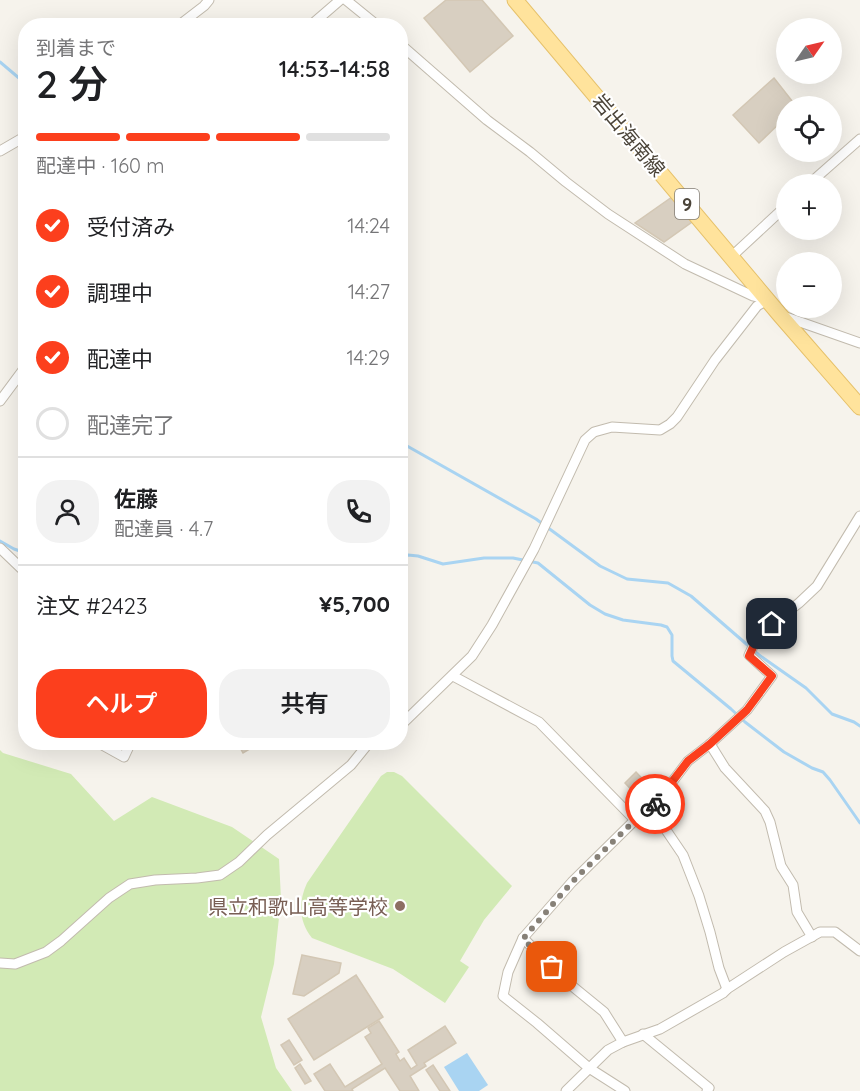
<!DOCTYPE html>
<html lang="ja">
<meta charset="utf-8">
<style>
body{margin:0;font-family:Quicksand,"Noto Sans JP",sans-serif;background:#f2f2f2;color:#202124;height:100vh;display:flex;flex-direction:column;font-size:22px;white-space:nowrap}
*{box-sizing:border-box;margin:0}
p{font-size:20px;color:#757577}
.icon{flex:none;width:33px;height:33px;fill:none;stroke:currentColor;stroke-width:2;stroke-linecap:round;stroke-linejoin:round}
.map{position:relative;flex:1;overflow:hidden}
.drawer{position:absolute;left:18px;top:18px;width:390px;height:732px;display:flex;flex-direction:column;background:#fff;border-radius:24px;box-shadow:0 6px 24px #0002}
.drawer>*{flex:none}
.needle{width:39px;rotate:56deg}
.fabs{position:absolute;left:776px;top:18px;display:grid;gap:12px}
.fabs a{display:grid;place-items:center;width:66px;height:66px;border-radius:50%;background:#fff;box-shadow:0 6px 24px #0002;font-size:30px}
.pin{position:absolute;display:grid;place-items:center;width:51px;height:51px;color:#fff;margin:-26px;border-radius:12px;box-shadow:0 3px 9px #0006}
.courier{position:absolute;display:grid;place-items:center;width:60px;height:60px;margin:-30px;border:4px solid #fc3f1d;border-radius:50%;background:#fff;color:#222;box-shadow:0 2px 8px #0007}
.headline em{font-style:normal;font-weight:600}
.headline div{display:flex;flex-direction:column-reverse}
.headline{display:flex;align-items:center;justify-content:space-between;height:102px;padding:0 18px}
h1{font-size:39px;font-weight:600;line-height:45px}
.bar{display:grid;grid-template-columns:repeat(4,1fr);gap:9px 6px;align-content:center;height:72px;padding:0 18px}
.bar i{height:8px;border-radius:4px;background:#e0e0e0}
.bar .selected{background:#fc3f1d}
.bar p{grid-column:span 4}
.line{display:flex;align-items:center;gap:15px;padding:0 18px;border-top:2px solid #e0e0e0}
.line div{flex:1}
.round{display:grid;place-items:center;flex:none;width:63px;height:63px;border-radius:24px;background:#f2f2f2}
ol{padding:0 18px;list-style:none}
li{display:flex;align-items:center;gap:18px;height:66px}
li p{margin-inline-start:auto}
li .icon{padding:6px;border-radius:50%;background:#fc3f1d;color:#fff;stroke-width:4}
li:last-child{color:#757577}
li i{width:33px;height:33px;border:3px solid #e0e0e0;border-radius:50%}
.cta{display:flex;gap:12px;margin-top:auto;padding:12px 18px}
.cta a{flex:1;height:69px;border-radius:24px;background:#fc3f1d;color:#fff;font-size:24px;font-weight:600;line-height:69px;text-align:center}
.cta a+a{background:#f2f2f2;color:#202124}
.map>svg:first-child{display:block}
.green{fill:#d2eab5}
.water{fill:#a9d4f2}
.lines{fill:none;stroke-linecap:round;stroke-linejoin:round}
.stream{stroke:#a9d4f2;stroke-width:3}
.building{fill:#d8cfc1;stroke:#d3c7b4;stroke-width:1.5}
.street-casing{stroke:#c2bbae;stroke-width:11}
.primary-casing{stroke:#e6c16a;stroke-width:17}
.street{stroke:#fff;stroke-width:9}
.primary{stroke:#ffe39c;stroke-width:15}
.done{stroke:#878178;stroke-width:6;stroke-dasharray:0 10.8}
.route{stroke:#fc3f1d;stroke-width:8}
.education-dot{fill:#8d6e63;stroke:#fff;stroke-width:2}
.labels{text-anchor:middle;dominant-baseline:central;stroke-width:4.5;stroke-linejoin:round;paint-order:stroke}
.shield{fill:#fff;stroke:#817c74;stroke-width:1.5}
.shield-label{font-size:18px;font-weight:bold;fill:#4b4439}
.street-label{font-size:20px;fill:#4b4439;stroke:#fff}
.education-label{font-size:20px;fill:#785e54;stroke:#fff;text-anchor:end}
</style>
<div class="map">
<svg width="860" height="1091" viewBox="0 0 860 1091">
<rect width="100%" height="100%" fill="#f6f3ec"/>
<!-- green -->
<g class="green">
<path d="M0,750L3,753L71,774L114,821L152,797L232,827L279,859L281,899L274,964L261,1017L276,1068L292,1091H0Z"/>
<path d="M387,772H394L402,776L512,886L484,920L460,961L469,967L445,1003L393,969L312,938C299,922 298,902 307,883L381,776Z"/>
</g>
<!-- water -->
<path class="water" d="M467,1053L488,1085L479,1091H459L444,1067Z"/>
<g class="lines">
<!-- stream -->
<g class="stream">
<path d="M0,62L26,84"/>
<path d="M26,190V194"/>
<path d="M400,442L536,519L600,566L627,579L668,583L691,596L759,655L806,688L832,714L854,722L860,726"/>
<path d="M0,541L14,549L26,553"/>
<path d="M400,556L408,555L418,556L443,564L484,558H513L538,563L590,605L605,614L623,620L661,625L667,627L672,635V656L673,661L731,709L745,722L784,752L812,768L823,772L830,780L860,823"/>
</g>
</g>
<!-- building -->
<g class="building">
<path d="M446,0H482L513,36L470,72L424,18Z"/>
<path d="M774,78L796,106H786V121L784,119L759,143L733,115Z"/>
<path d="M672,197L692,222L664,242L635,223Z"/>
<path d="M237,742H250L253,747L243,753Z"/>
<path d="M263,742H275L274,748L262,746Z"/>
<path d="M636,772L652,789L641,800L625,783Z"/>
<path d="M302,955L341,963L339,973L304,996L293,994Z"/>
<path d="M356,975L383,1017L314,1060L288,1019Z"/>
<path d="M379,1021L399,1052L396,1054L400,1061L404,1058L411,1069L417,1065L408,1050L445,1026L456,1043L424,1063L426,1066L410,1076L419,1091H400L385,1068L352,1089L353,1091H325L314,1074L330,1064L345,1087L382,1064L365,1037L371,1033L368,1028Z"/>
<path d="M289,1040L302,1060L294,1065L281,1045Z"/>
<path d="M300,1064L311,1081L305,1084L295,1068Z"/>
<path d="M433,1065L450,1091H440L426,1070Z"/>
</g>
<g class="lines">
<!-- street casing -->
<g class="street-casing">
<g id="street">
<path d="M346,0L378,26"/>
<path d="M178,26L204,6L209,0"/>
<path d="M310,26L340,0"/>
<path d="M400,44L487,120L530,152L566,182L608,214L685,264L753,296L765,299"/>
<path d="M0,151L26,136"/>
<path d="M809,184L860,139"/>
<path d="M731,257L786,206"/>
<path d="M783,316L860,343"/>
<path d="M0,401L26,366"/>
<path d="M0,548L26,573"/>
<path d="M453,676L539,722L635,820"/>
<path d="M400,726L472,656L492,625L534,549L585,440L594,432L612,427L660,430L670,424L677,417L715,360L757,306L767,300"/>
<path d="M97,742L124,757L131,742"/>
<path d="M710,744L725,768L765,811L770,822L781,866L793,885L797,912L812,937"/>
<path d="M651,810L664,827L683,855L699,896L710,932L719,968L727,989"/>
<path d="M523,938L566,981L604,1012L623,1042"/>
<path d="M0,963L15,964L46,952L61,941L109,898L130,884L155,880L197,878L220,875L239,862L267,835L351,765L368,744"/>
<path d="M643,1034L709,1088L707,1091"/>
<path d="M566,1091L608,1050L623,1042L660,1029L723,993L727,989L784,952L820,932H835L860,951"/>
<path d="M625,1091L589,1068L537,1023L503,996L508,972L523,938L572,882L635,820L651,810L688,761L710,744L747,710L772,676L749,655L759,634L799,603L817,586L860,516"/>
</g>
</g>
<!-- primary casing -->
<g class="primary-casing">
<path id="primary" d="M515,0L780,315L860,407"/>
</g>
<!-- street -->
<use href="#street" class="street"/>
<!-- primary -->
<use href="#primary" class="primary"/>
</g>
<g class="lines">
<!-- done -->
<path class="done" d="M552,967L523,939L572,882L635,820L651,810L655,804"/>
<!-- route -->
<path class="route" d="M655,804L688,761L710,744L747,710L772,676L749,656L759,634L772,624"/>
</g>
<!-- markers -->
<circle class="education-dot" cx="400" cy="906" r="6"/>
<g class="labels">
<!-- shield labels -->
<rect class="shield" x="675" y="189" width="24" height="30" rx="4.5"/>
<g class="shield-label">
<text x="687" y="204">9</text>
</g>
<!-- street labels -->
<g class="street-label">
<text transform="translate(629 135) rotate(50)">岩出海南線</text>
</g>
<!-- education labels -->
<g class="education-label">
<text x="388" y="906">県立和歌山高等学校</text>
</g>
</g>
</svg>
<div class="fabs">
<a><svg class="needle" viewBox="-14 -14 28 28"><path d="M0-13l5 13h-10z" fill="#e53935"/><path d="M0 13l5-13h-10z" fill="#757577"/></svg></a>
<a><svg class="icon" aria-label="locate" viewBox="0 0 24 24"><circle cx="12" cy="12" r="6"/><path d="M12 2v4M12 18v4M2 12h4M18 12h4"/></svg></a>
<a>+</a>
<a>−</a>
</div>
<div class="pin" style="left:552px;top:967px;background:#ea580c"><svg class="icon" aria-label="bag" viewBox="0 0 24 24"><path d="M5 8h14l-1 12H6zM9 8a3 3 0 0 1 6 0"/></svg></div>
<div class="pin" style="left:772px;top:624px;background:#1f2937"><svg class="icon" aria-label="home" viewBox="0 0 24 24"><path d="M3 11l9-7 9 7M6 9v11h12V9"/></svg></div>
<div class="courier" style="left:655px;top:804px"><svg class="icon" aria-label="bike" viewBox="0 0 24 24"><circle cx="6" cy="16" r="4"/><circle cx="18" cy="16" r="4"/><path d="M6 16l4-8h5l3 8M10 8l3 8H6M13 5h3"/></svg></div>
<section class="drawer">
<div class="headline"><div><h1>2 分</h1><p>到着まで</p></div><em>14:53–14:58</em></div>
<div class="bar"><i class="selected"></i><i class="selected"></i><i class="selected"></i><i></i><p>配達中 · 160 m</p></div>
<ol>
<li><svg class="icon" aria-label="check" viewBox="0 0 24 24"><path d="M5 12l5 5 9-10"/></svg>受付済み<p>14:24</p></li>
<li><svg class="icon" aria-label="check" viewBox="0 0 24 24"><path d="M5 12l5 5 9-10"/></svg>調理中<p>14:27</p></li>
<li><svg class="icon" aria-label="check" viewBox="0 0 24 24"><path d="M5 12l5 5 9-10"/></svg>配達中<p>14:29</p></li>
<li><i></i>配達完了</li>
</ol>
<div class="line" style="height:108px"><a class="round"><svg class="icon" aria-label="person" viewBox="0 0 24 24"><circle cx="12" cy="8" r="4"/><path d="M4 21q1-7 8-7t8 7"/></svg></a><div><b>佐藤</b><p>配達員 · 4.7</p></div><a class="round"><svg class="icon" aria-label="phone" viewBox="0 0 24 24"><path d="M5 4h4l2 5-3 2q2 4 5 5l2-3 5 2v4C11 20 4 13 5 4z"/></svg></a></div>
<div class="line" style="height:78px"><div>注文 #2423</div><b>¥5,700</b></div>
<div class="cta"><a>ヘルプ</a><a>共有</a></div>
</section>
</div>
